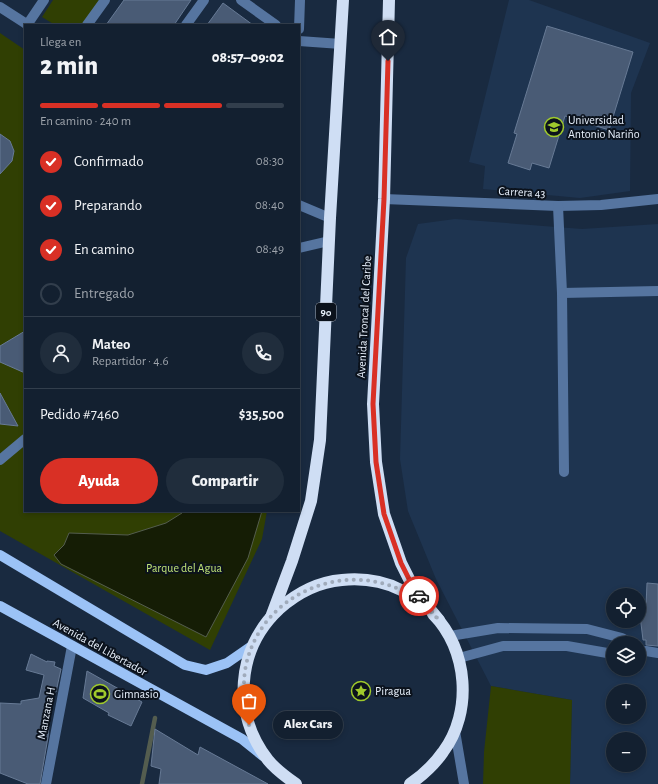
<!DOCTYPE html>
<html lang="es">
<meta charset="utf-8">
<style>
body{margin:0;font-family:"Alegreya Sans",sans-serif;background:#202d3c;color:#f1f3f6;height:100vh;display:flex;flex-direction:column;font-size:15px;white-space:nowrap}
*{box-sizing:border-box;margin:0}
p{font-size:13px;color:#9da3ab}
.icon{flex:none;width:22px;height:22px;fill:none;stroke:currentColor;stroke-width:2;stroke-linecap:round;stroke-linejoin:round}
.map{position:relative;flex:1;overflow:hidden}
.panel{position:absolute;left:24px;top:24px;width:276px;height:488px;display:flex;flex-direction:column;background:#132030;border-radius:0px;box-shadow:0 2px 6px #0003,0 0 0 1px #323e4c}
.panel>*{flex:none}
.controls{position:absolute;left:606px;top:588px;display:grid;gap:8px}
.controls a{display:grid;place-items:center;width:40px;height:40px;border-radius:50%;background:#132030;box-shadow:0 2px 6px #0003,0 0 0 1px #323e4c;font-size:20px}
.pin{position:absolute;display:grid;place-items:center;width:34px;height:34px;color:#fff;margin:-41px -17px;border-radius:50% 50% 50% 0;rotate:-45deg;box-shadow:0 0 4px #0007}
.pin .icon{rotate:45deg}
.courier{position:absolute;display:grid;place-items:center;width:40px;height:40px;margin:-20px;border:3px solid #d93025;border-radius:50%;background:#fff;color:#222;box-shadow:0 1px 5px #0007}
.bubble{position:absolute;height:28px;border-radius:14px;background:#132030;box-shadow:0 2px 6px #0003,0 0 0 1px #323e4c;font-size:13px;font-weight:800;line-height:28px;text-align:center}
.headline em{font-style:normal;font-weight:800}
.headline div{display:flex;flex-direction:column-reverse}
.headline{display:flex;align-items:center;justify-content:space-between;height:68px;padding:0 16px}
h1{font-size:26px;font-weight:800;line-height:30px}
.bar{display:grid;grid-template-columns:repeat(4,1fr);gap:6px 4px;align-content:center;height:48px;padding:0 16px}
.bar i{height:5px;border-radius:3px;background:#323e4c}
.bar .active{background:#d93025}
.bar p{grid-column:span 4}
.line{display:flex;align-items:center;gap:10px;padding:0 16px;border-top:1px solid #323e4c}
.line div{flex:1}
.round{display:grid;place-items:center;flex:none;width:42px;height:42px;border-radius:21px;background:#202d3c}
ol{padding:0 16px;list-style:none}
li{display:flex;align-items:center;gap:12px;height:44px}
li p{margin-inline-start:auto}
li .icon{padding:4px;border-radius:50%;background:#d93025;color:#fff;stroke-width:4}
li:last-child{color:#9da3ab}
li i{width:22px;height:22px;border:2px solid #323e4c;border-radius:50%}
.button{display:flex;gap:8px;margin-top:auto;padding:8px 16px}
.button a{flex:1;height:46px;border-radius:24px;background:#d93025;color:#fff;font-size:16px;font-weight:800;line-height:46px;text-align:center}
.button a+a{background:#202d3c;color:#f1f3f6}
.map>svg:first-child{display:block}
.built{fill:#1e3450;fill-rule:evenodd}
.green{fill:#303f03}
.water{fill:#151d05;stroke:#545d4f}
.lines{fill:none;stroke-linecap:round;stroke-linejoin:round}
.stream{stroke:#545d4f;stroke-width:4.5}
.building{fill:#495b75;stroke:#677a95}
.minor{stroke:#5675a0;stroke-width:10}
.major{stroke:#9bc2f6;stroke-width:10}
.highway{stroke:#cfdef4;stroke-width:12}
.done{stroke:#a0abbb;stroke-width:4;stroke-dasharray:0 7.2}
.route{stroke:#d93025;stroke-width:5}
.labels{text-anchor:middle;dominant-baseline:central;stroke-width:4;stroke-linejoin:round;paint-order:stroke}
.shield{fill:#0b121c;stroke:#a6aeba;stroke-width:1}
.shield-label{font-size:11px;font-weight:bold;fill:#e8f1fd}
.poi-label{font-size:12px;fill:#e8f1fd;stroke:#0b121c;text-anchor:start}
.street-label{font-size:12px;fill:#e8f1fd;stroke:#0b121c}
.park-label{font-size:12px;fill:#bfe277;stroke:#0b121c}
</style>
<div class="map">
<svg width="658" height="784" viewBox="0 0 658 784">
<rect width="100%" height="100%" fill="#192a40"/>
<!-- built -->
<g class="built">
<path d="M509,0H529L650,43L631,93L630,191L580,198L483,189L485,166L469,162Z"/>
<path d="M455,219L582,229L658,224V784H570L572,700L491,686L436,579L408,511L400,459L406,258L418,224ZM613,595H639V621H613ZM613,643H639V669H613ZM613,691H639V717H613ZM613,739H639V765H613Z"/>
</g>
<!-- green -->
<g class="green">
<path d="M53,0H99L83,25H55L42,17Z"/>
<path d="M0,33L25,50V511H267L262,539L210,650L0,531Z"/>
<path d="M491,686L572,700L570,784H483L484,752Z"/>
</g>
<!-- water -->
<path class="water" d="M183,511H262L248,558L206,637L61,564L54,555L64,545L69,533L128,535L166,523L182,513Z"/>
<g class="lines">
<!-- stream -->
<path class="stream" d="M142,784L155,718"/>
</g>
<!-- building -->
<g class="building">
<path d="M124,0H191L174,25H106Z"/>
<path d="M223,3L253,25H207Z"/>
<path d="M547,26L633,52L609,130L565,116L549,168L532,163L530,170L508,163L517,134L514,133Z"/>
<path d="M0,134L10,141L14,151L12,161L0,174Z"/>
<path d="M25,331V373L0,362V346Z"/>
<path d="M0,393L18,426L0,424Z"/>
<path d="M647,583L658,584V646L646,645V640H643L639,607L646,606Z"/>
<path d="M31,654L47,662V661L55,662L54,666L61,669L56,692L52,691L48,737L40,784H28L0,773V703L21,704V701L39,698L44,675L26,670Z"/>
<path d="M87,671L142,702L131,726L108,715L109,713L83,698Z"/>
<path d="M155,729L198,755L200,747L268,784H159L161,769L151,766Z"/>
</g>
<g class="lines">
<!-- minor -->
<g class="minor">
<path d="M241,0L276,25"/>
<path d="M0,7L28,25"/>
<path d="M27,25L44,0"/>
<path d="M87,25L105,0"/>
<path d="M186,25L204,0"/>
<path d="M299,29L300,0"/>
<path d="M299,41L341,44"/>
<path d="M384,199L558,206L601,205L658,199"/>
<path d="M299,205L330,218"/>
<path d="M558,206L562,293L564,472"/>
<path d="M299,248L329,241"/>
<path d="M562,293L658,291"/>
<path d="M0,460L25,439"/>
<path d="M450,636L498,628L587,629L622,638L631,643"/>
<path d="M639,652L646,651L658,653"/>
<path d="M459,658L503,646H567L613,654"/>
<path d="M455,731L464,784"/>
<path d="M46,784L72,646"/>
</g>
<!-- major -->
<g class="major">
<path d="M0,555L185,665L206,670L227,663L253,645"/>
<path d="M0,606L242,739L263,756"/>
</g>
<!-- highway -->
<g class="highway">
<path d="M389,0L384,199L373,404L376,462L384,514L401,563L415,591L439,620"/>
<path d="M271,617L292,561L311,501L320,440L330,218L343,0"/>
<path d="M296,784C286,777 276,770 268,760C232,714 236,649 279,609C297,593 318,582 342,580C362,578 383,581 401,590C408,593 414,598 419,601"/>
<path d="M410,784C423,775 434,765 443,752C473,712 468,649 433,614"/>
</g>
</g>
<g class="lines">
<!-- done -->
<path class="done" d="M249,725C244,705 242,686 246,665C261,596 339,561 401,590C416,597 427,608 439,620L419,596"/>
<!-- route -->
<path class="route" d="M388,61L384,199L373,404L376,462L384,514L401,563L415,591L419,596"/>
</g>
<!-- icons -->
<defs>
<g id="university-ring" transform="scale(1)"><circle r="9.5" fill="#0b121c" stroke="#a0ca2c" stroke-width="1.5"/><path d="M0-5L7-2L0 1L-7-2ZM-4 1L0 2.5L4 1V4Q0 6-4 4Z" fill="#a0ca2c"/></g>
<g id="sight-ring" transform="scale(1)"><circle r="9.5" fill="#0b121c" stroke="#a0ca2c" stroke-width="1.5"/><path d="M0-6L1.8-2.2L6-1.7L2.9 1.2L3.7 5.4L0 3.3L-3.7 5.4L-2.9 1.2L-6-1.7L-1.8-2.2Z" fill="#a0ca2c"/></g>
<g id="stadium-ring" transform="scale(1)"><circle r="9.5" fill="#0b121c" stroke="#a0ca2c" stroke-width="1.5"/><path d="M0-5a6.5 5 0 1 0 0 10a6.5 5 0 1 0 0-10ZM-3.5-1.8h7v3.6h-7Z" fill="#a0ca2c"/></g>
</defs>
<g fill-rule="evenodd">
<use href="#university-ring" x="554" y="127"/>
<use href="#sight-ring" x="361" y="691"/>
<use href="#stadium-ring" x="100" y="694"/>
</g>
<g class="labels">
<!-- shield labels -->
<rect class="shield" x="316" y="303" width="20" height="18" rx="3"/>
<g class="shield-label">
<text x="326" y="312">90</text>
</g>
<!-- poi labels -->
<g class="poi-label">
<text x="568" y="120">Universidad<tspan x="568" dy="14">Antonio Nariño</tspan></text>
<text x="375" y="691">Piragua</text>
<text x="114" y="694">Gimnasio</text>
</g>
<!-- street labels -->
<g class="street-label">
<text transform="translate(522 192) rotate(3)">Carrera 43</text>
<text transform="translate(364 317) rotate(-87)">Avenida Troncal del Caribe</text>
<text transform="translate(100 647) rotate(29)">Avenida del Libertador</text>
<text transform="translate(46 713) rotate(-79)">Manzana H</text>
</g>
<!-- park labels -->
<g class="park-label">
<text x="184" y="568">Parque del Agua</text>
</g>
</g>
</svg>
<div class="controls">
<a><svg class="icon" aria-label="locate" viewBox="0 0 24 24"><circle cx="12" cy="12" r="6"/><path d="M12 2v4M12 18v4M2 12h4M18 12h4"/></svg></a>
<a><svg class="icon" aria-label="layers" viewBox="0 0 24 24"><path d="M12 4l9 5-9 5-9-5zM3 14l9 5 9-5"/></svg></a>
<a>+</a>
<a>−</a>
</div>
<div class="pin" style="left:249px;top:725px;background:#ea580c"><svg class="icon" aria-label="bag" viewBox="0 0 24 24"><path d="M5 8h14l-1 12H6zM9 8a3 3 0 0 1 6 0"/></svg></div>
<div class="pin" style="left:388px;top:61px;background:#1f2937"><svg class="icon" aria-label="home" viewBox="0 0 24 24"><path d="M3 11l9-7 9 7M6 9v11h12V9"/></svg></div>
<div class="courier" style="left:419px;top:596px"><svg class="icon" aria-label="car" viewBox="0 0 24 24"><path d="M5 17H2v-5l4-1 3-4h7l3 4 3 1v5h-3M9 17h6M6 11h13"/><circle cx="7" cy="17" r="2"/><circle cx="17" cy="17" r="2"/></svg></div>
<div class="bubble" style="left:273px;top:711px;width:70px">Alex Cars</div>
<section class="panel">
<div class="headline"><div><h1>2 min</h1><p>Llega en</p></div><em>08:57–09:02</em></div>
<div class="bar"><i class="active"></i><i class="active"></i><i class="active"></i><i></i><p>En camino · 240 m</p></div>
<ol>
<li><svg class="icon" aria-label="check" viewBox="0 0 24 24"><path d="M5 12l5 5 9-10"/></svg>Confirmado<p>08:30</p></li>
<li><svg class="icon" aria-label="check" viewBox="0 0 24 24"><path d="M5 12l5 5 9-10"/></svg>Preparando<p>08:40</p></li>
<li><svg class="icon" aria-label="check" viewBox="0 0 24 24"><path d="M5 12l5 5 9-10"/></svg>En camino<p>08:49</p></li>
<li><i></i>Entregado</li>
</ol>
<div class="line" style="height:72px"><a class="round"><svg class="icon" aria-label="person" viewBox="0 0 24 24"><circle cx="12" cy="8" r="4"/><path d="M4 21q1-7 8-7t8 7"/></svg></a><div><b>Mateo</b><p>Repartidor · 4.6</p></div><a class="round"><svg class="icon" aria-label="phone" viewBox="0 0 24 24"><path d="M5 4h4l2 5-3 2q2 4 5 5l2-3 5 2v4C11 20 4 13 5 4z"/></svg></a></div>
<div class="line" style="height:52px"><div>Pedido #7460</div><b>$35,500</b></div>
<div class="button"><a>Ayuda</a><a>Compartir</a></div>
</section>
</div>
